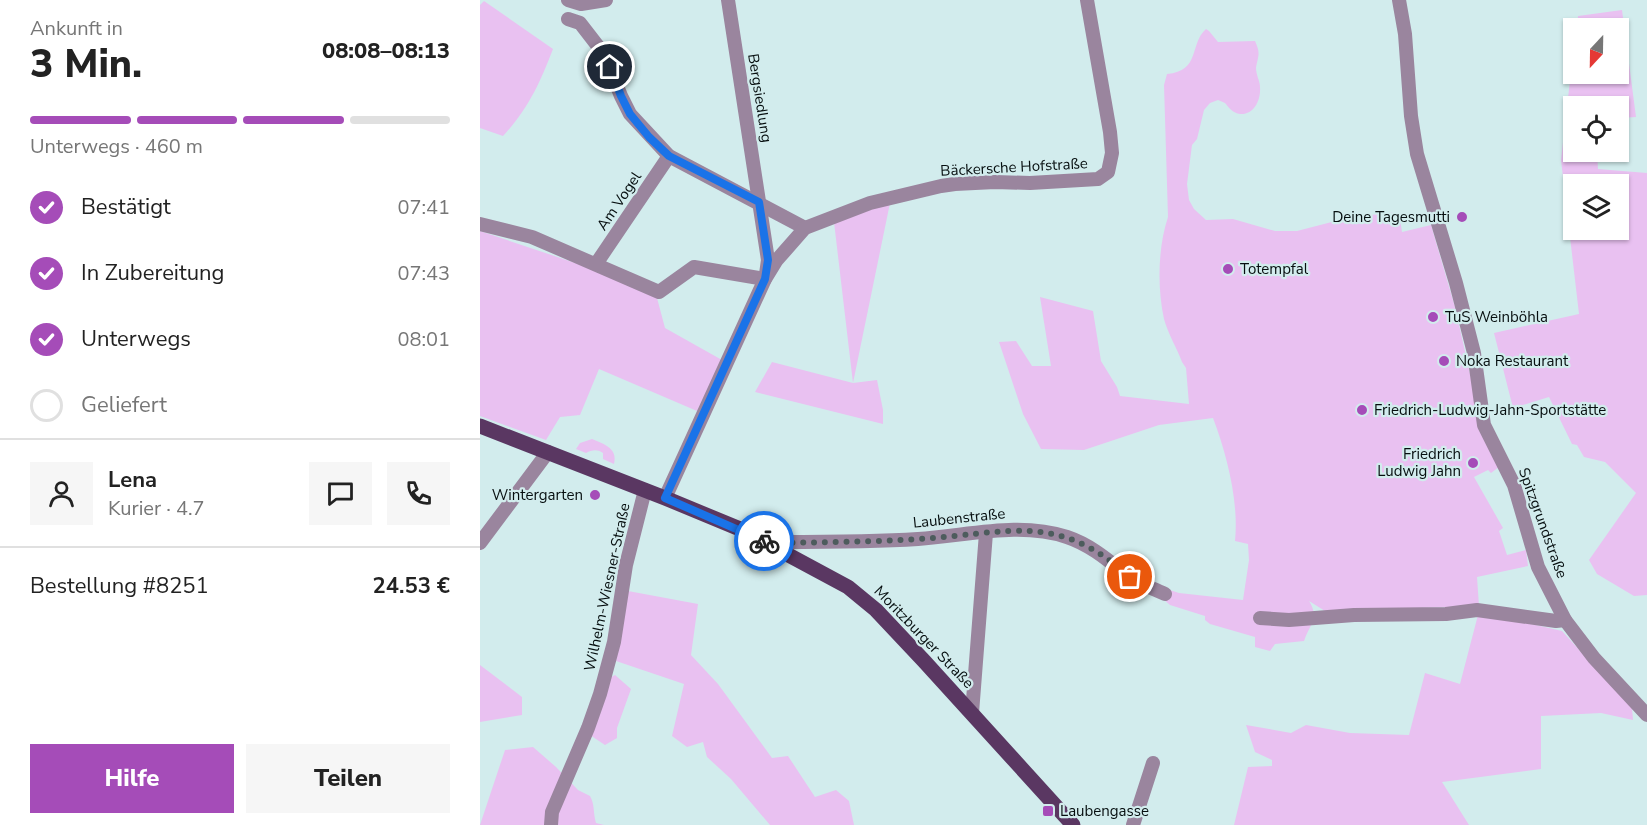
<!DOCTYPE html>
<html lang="de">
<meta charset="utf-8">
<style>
body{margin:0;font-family:"Nunito Sans",sans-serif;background:#f6f6f6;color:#222;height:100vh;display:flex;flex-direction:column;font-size:22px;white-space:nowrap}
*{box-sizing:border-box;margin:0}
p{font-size:20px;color:#767676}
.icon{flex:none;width:33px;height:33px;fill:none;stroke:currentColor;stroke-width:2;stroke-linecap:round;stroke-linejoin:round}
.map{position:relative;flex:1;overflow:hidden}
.side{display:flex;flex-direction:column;background:#fff;width:480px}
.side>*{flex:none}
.needle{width:39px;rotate:202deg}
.controls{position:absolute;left:1083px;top:18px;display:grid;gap:12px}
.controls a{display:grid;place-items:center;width:66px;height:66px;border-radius:0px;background:#fff;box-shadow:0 2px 4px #0004;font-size:30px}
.pin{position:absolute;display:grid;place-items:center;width:51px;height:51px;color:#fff;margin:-26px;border:3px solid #fff;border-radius:50%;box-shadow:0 2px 6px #0007}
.courier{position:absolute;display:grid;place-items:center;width:60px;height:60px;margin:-30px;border:4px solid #1a73e8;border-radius:50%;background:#fff;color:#222;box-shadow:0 2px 8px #0007}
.head em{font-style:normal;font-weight:800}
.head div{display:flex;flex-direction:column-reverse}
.head{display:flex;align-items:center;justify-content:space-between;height:102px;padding:0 30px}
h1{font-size:39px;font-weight:800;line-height:45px}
.bar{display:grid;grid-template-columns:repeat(4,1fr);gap:9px 6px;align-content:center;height:72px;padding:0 30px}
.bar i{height:8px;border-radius:4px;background:#e0e0e0}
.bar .on{background:#a54cb8}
.bar p{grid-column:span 4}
.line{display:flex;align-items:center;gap:15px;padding:0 30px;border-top:2px solid #e0e0e0}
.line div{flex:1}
.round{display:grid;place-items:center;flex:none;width:63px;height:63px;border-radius:0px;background:#f6f6f6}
ol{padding:0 30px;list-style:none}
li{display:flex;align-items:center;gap:18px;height:66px}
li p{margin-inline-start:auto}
li .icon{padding:6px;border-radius:50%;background:#a54cb8;color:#fff;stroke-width:4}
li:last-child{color:#767676}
li i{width:33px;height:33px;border:3px solid #e0e0e0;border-radius:50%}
.cta{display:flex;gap:12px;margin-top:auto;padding:12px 30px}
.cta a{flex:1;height:69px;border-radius:0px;background:#a54cb8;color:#fff;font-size:24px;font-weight:800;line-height:69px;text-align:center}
.cta a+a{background:#f6f6f6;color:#222}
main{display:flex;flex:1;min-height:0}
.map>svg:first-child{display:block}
.green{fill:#e9c1f1;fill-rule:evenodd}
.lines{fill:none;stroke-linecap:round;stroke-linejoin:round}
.minor{stroke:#9a859e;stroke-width:14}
.major{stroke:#5a3762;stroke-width:15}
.done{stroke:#4d5c5d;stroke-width:6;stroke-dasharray:0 10.8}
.route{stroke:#1a73e8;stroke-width:8}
.poi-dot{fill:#a54cb8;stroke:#d2eced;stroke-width:2}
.labels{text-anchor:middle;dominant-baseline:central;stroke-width:4.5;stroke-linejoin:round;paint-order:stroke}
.street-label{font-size:15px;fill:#060e0f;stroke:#d2eced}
.poi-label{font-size:15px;fill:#060e0f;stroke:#d2eced;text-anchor:start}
</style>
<main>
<section class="side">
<div class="head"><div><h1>3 Min.</h1><p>Ankunft in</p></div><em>08:08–08:13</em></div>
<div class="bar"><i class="on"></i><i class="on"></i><i class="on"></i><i></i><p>Unterwegs · 460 m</p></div>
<ol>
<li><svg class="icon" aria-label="check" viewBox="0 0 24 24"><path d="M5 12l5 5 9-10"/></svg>Bestätigt<p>07:41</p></li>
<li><svg class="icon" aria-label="check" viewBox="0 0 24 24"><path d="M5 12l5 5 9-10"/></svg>In Zubereitung<p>07:43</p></li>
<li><svg class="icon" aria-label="check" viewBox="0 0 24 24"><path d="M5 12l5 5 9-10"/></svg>Unterwegs<p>08:01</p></li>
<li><i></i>Geliefert</li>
</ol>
<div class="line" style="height:108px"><a class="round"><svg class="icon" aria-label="person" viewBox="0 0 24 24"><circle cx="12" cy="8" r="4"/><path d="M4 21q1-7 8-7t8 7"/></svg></a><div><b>Lena</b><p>Kurier · 4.7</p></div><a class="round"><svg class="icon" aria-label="chat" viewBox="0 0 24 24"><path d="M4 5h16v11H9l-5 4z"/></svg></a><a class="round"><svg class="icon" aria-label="phone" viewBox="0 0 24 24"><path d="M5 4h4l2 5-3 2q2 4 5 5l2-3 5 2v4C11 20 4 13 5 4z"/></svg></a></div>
<div class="line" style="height:78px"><div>Bestellung #8251</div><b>24.53 €</b></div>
<div class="cta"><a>Hilfe</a><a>Teilen</a></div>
</section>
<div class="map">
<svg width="1167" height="825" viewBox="0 0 1167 825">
<rect width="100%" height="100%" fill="#d2eced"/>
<!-- green -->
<g class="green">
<path d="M4,1L73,49C60,83 48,109 23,136L0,128V5Z"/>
<path d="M1142,10L1156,117L1139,118L1138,106H1094V152H1117L1118,169L1167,173V595L1154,596L1117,574L1109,560L1156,493L1125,462L1104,457L1097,445L1092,444L1069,397L1033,408L1014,333L1099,314L1081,160L1093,54L1094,74H1138V28H1097L1098,16ZM1094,184H1138V230H1094Z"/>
<path d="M726,29L729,31L738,42L775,41C781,54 778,56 776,68C776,75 780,81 780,87C781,100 774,115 760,114C753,113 749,108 745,103L738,100L730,103L724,110L717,139L712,145L707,184L709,200L714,209L726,220L753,219L795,231H817L871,217L919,212L922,232L951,225L975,307L993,387L998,426L1019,467L1011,473L1008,470L994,477L1023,528L1019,531L1027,555L1046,550L1048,566L997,577L999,606L845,611L829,601C840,619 830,623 824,641L795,644L790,651L775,647V637L730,624L725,620V616L690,605L683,599L687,589L699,593L763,600L769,560L768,544L755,541C759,502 747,455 733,418L679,425L604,450L561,449L543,414L519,342L536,341L552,366H571L560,297L613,311L621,361L637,387L640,396L709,404L706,368L702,362C697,348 688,334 684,319C677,287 678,247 688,217L684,85L687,74C721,71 709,44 726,29Z"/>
<path d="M410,203L373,383L397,380L403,410V424L275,392L292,362L373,383L354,222Z"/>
<path d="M0,231L119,271L177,298L185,328L242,360L217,411L119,369L100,415L80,417L66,440L0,416Z"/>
<path d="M112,439C125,444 138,449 134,464L123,459V453C117,449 112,450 106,453L96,449L100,443Z"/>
<path d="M148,591L218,604L211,655L238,684L292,758L308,756L335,797L356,790L369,801L374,825H290L251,779L227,757L223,742L207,747L192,736L204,684L136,661Z"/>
<path d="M998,615L1039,621L1082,631L1152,708L1153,720L1121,713L1061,716V769L962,782L989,825H754L768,767L792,766V760L775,752L766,725L811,733L826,725L870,733L929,735L945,673L980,684Z"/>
<path d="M0,665L42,697V715L0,722Z"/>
<path d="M135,675L151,689L137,728V738L125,745L110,735L128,679Z"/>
<path d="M53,747L76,767L98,790L110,796C115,805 113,813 116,823L124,825H0L25,750Z"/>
</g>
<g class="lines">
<!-- minor -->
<g class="minor">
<path d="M88,0L101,4L126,0"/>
<path d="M248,0L288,260L286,274"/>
<path d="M919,0L925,34L931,116L937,154L976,283L994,353L1004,425L1034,485L1058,567L1085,620L1114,658L1167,715"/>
<path d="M88,19L100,23L124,54L141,96L150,114L189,156L325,228"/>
<path d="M0,224L52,237L179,292L214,267L285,279"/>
<path d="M116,264L189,156"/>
<path d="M185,498L285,279L296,261L325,228L390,203L461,186L475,184L515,182L550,183L618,179L628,172L632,153L630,132L607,0"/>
<path d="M0,543L68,452"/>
<path d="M298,548L301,542C347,542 393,542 438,539C487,536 539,521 587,537C611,545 629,561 648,576C659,584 673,588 685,594"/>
<path d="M780,618L809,620L874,615L966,614L997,610L1076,621L1085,620"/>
<path d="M492,713L506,533"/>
<path d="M71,825L72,812L108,728L120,694L134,642L146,565L165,490"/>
<path d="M653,825L673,763"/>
</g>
<!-- major -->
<path class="major" d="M0,426L185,498L260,529L368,587L396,610L444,661L593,825"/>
</g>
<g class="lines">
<!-- done -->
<path class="done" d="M284,541L297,548L302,543C347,542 393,542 439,539C528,534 575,510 650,577"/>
<!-- route -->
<path class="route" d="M130,67L141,96L150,114L169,137L189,156L279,202L288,260L285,279L185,498L284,541"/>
</g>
<!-- markers -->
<g class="poi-dot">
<circle cx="982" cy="217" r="6"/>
<circle cx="748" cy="269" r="6"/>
<circle cx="953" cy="317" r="6"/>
<circle cx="964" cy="361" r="6"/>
<circle cx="882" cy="410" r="6"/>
<circle cx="993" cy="463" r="6"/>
<circle cx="115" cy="495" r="6"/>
<rect x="562" y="805" width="12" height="12" rx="3"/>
</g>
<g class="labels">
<!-- street labels -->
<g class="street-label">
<text transform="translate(280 98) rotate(81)">Bergsiedlung</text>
<text transform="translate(534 167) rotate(-3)">Bäckersche Hofstraße</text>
<text transform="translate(139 201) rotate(-56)">Am Vogel</text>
<text transform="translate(479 518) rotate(-6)">Laubenstraße</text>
<text transform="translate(1063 523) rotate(70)">Spitzgrundstraße</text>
<text transform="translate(127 587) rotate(-78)">Wilhelm-Wiesner-Straße</text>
<text transform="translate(444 637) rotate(46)">Moritzburger Straße</text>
</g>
<!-- poi labels -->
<g class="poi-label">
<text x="970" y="217" text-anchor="end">Deine Tagesmutti</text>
<text x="760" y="269">Totempfal</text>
<text x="965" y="317">TuS Weinböhla</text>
<text x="976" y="361">Noka Restaurant</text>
<text x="894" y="410">Friedrich-Ludwig-Jahn-Sportstätte</text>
<text x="981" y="454" text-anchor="end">Friedrich<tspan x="981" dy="17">Ludwig Jahn</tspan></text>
<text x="103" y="495" text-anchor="end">Wintergarten</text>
<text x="580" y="811">Laubengasse</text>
</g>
</g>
</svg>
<div class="controls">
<a><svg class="needle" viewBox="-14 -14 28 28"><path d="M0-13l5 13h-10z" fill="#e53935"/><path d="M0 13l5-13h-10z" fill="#767676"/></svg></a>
<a><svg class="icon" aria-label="locate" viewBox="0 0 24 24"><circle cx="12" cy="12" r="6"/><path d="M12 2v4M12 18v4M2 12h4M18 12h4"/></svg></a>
<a><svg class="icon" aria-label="layers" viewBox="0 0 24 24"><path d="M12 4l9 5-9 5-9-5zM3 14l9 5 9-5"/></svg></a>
</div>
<div class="pin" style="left:650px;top:577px;background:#ea580c"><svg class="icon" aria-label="bag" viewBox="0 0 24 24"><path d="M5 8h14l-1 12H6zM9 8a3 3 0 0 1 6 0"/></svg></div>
<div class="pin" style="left:130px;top:67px;background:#1f2937"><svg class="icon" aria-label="home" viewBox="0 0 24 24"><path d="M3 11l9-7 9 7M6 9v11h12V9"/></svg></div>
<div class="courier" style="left:284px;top:541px"><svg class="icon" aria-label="bike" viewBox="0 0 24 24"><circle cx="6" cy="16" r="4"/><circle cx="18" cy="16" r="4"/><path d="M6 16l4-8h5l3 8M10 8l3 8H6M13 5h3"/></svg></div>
</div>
</main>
